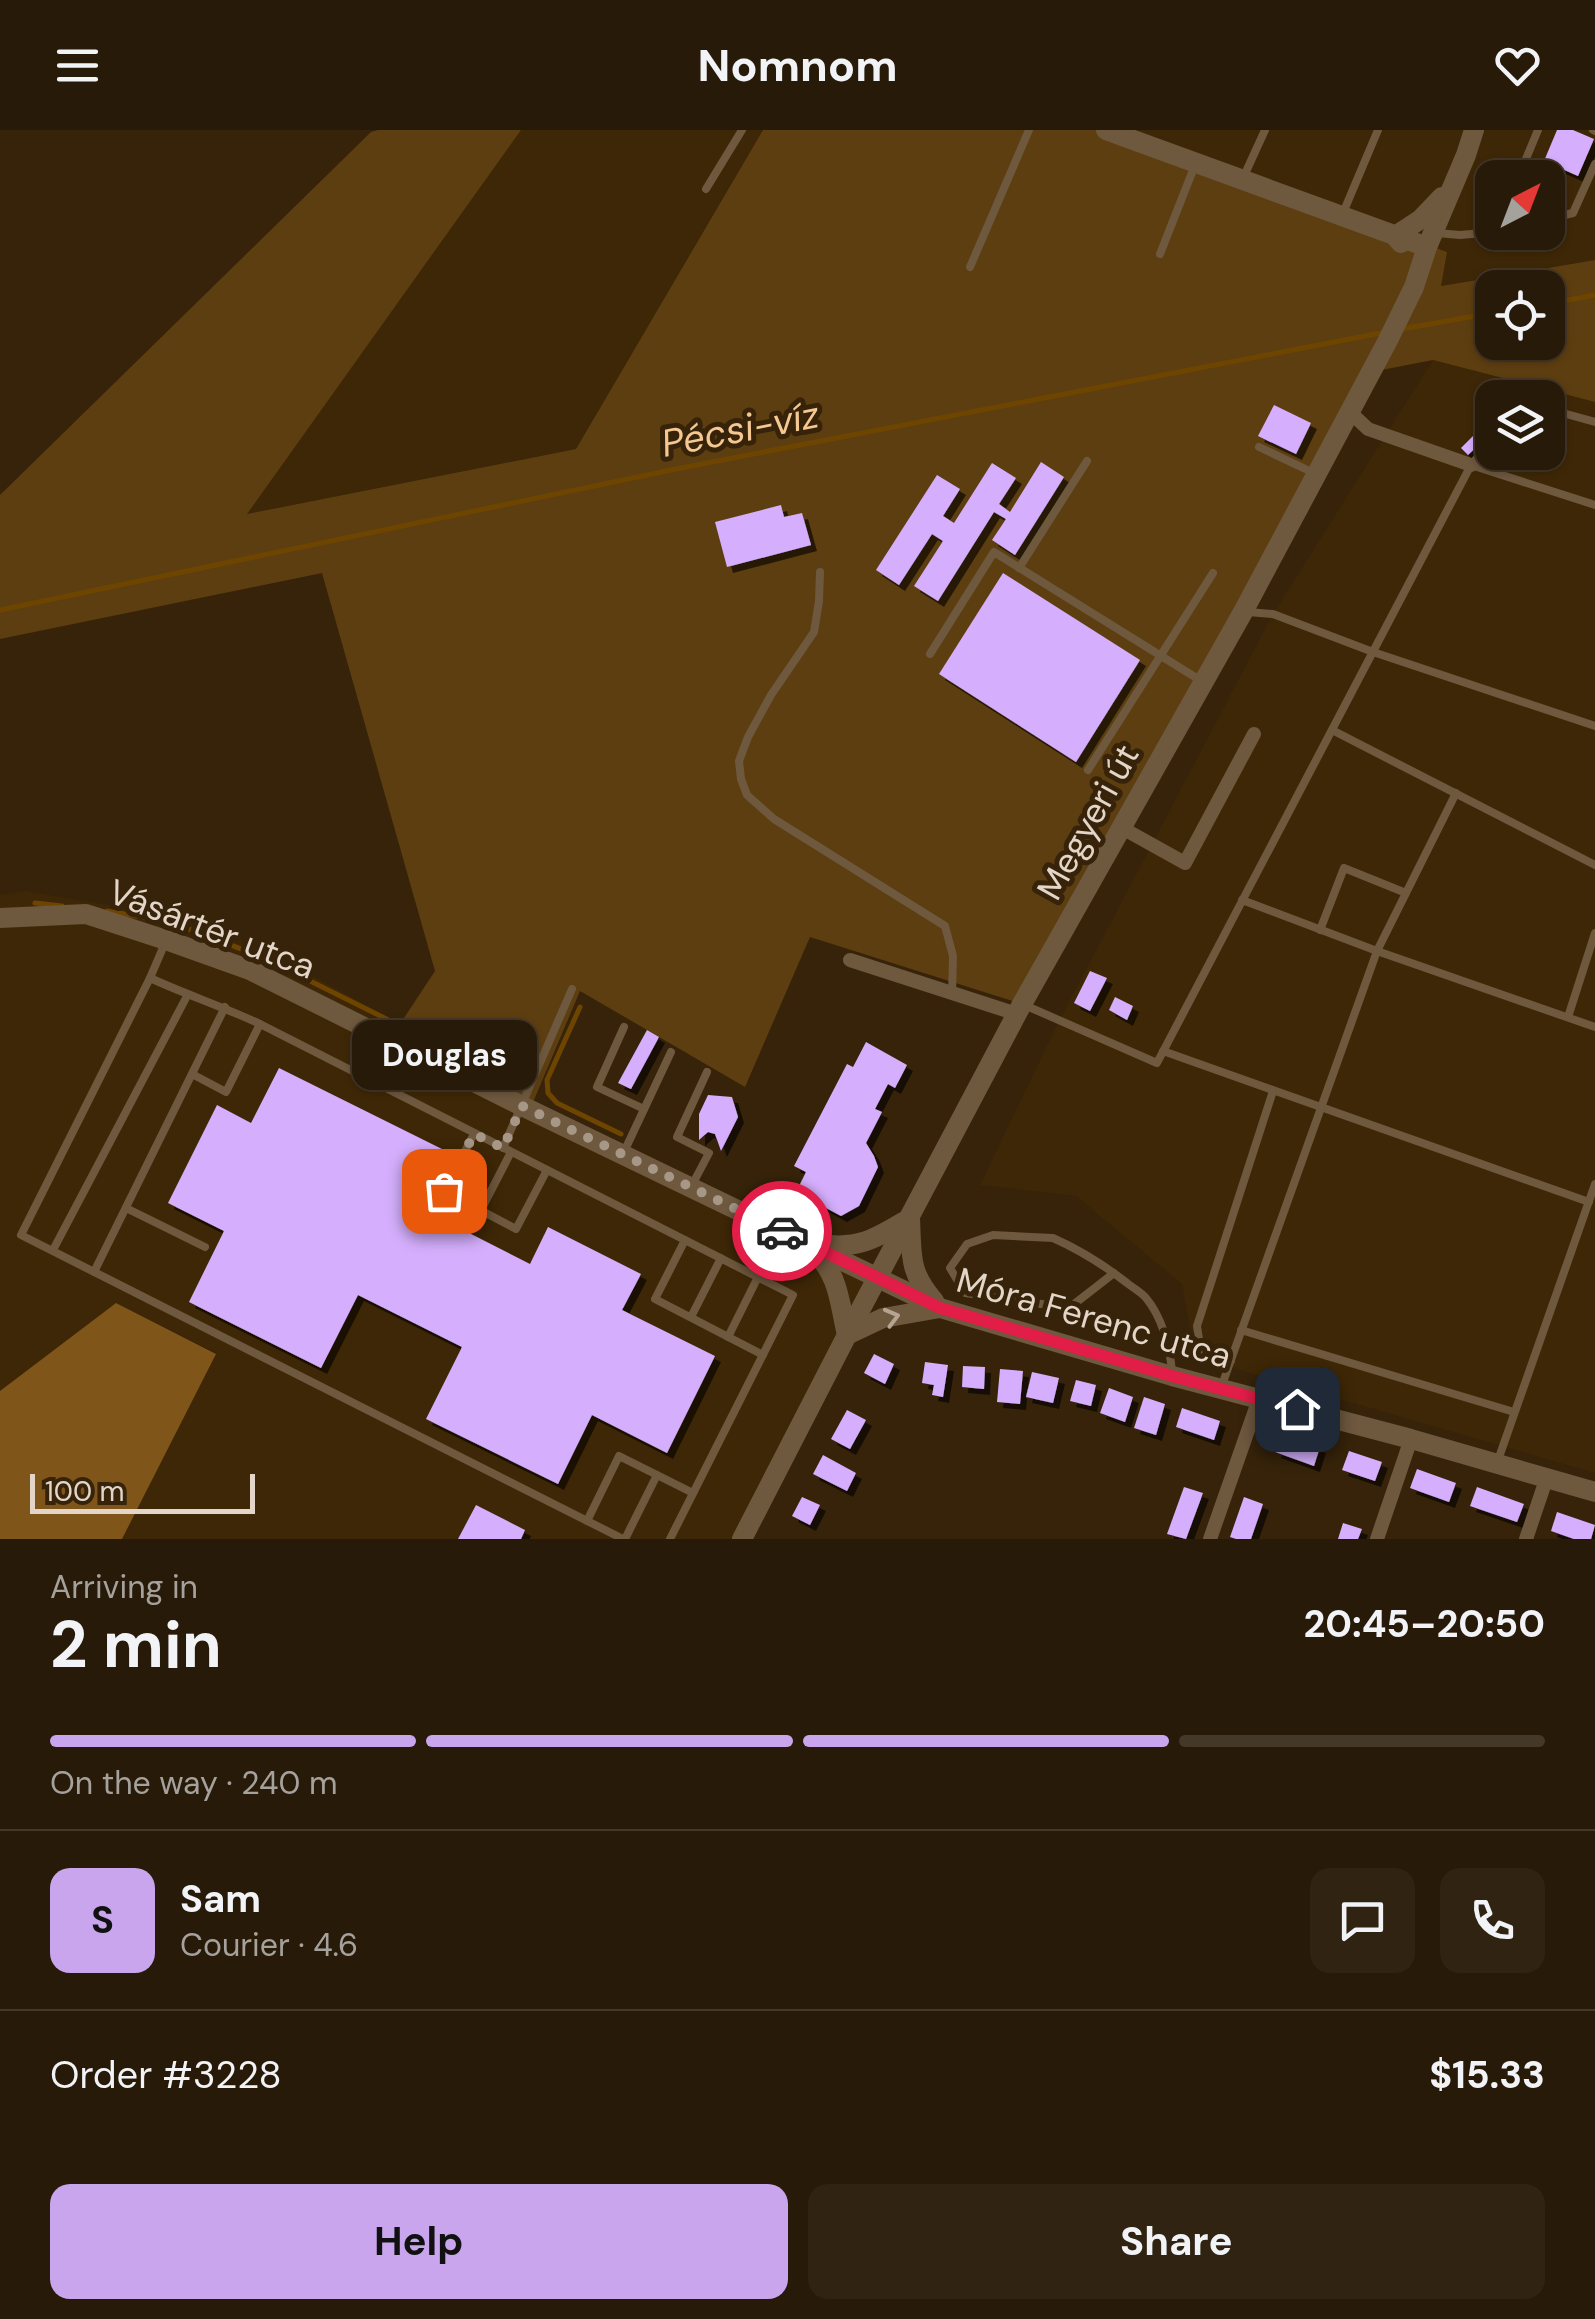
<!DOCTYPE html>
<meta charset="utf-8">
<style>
body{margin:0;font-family:"DM Sans",sans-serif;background:#302312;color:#f1f3f6;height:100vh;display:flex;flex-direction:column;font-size:38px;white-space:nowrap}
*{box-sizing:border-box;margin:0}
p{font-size:32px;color:#a5a19c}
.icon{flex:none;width:55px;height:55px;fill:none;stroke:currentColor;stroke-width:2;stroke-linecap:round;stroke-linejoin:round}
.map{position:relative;height:1409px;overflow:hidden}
.side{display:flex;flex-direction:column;background:#281a08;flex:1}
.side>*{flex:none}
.needle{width:65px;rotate:42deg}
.buttons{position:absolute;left:1475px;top:30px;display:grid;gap:20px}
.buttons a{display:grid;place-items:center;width:90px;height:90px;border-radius:20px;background:#281a08;box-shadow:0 2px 8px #0004,0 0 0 2px #443829;font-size:50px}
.scale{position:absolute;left:30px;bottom:25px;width:225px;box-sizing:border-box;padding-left:10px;border:5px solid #e3d6c8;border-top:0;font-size:28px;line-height:35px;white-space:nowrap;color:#e3d6c8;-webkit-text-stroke:8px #36230a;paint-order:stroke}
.pin{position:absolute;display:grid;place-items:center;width:85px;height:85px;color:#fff;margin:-42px;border-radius:20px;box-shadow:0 5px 15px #0006}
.courier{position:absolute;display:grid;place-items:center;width:100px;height:100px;margin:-50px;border:8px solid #e11d48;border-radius:50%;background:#fff;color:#222;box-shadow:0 2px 12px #0007}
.bubble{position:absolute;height:70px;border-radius:20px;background:#281a08;box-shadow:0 2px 8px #0004,0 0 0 2px #443829;font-size:32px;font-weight:700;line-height:70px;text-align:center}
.head em{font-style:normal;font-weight:700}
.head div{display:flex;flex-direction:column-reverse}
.head{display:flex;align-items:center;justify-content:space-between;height:170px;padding:0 50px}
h1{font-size:65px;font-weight:700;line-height:75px}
.bar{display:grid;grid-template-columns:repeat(4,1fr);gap:15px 10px;align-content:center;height:120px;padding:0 50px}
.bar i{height:12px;border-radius:8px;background:#443829}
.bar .current{background:#c9a5ee}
.bar p{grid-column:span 4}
.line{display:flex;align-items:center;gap:25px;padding:0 50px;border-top:2px solid #443829}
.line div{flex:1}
.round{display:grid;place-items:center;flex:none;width:105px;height:105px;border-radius:20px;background:#302312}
.action{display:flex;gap:20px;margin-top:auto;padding:20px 50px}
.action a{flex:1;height:115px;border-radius:20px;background:#c9a5ee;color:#111;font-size:40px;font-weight:700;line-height:115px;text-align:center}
.action a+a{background:#302312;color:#f1f3f6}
header{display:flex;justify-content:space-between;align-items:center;height:130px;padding:0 50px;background:#281a08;font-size:45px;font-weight:700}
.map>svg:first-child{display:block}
.built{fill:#3e2706;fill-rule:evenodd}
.green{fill:#5d3e10;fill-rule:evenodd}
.forest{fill:#7f5519}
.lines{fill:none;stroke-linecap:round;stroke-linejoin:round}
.stream{stroke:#6e4500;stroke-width:5}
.building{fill:#d5affd;filter:url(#shadow)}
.lane{stroke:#6e583e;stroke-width:8}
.street{stroke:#6e583e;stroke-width:14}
.secondary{stroke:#6e583e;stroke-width:20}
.oneway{stroke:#b4a491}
.done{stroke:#a69786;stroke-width:10;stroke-dasharray:0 18}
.route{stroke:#e11d48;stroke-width:12}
.labels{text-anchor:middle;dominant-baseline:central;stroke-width:10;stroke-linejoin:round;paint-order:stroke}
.street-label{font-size:35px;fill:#e3d6c8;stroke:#36230a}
.water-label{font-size:38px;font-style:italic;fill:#f5c892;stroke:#36230a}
</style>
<header><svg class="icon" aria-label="menu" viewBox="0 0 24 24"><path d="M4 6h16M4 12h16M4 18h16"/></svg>Nomnom<svg class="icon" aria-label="heart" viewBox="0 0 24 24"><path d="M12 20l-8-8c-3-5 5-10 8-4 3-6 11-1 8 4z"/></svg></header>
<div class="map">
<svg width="1595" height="1409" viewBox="0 0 1595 1409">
<defs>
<filter id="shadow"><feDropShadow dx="6" dy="6" stdDeviation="0" flood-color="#0009"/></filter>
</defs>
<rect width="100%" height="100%" fill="#36230a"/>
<!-- built -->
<g class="built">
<path d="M521,0H763L576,319L246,384Z"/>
<path d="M1119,0H1595V130L1440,156L1446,122ZM1492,48H1548V102H1492Z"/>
<path d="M1433,230L1595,272V1343L1195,1227L1182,1154L1076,1066L980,1055L1059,891L1273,484ZM1492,268H1548V322H1492Z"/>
<path d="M26,761L179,787L265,819L400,894L531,977L877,1151L736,1409H122L216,1223L116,1173L0,1261V765Z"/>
</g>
<!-- green -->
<path class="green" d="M378,0H521L247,384L576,319L763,0H1119L1447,122L1441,156L1595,130V272L1433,230L1366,243L1022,874L810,807L745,957L580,861L531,977L400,894L435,841L322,443L0,509V365L371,2ZM1492,158H1548V212H1492Z"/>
<!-- forest -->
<path class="forest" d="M116,1173L216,1224L122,1409H0V1261Z"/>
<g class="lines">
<!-- stream -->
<g class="stream">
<path d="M1548,174L1595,165"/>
<path d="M1402,199L1492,183"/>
<path d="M0,480L676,339L1386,202"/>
<path d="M35,773L62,776"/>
<path d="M107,781L142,787L196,801L266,829L513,952"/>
<path d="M580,877L547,950L548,963L557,973L621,1004"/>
</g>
</g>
<!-- building -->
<g class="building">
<path d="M1557,0H1573L1594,9L1578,46L1544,31Z"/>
<path d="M1274,275L1311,293L1296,324L1258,306Z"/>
<path d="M1479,300L1487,307L1468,325L1461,318Z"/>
<path d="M1041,332L1064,347L1015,425L992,410L1006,389L994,382L938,471L914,456L943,411L932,404L899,455L876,440L937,345L960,359L943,386L954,393L992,333L1016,348L999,374L1010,382Z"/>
<path d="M781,375L784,387L802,383L811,415L727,437L715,392Z"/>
<path d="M1003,443L1140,530L1076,632L939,544Z"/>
<path d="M1090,841L1107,848L1090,881L1074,873Z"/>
<path d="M1115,867L1133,876L1127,890L1109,880Z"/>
<path d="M647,900L659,907L631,959L618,953Z"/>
<path d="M866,912L907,935L895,958L888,954L875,979L882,982L866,1013L874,1026L878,1037L859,1076L841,1086L796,1062L806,1042L794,1036L847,934L853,937Z"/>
<path d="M279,938L446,1021L418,1077L530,1134L548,1097L641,1144L622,1180L715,1226L667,1323L592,1285L558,1354L426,1289L462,1217L358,1165L321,1238L189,1172L224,1101L168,1073L217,975L251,993Z"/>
<path d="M708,965L732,967L738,987L721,1021L715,1004L708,1002L699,1010V984Z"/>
<path d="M874,1224L894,1234L885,1254L864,1243Z"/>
<path d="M925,1232L948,1235L943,1267L932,1265L934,1255L922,1253Z"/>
<path d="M963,1236L985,1237L984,1259L962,1257Z"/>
<path d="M1000,1239L1023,1241L1020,1274L997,1272Z"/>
<path d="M1032,1242L1059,1248L1053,1273L1026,1267Z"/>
<path d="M1076,1250L1096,1255L1091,1276L1070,1271Z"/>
<path d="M1109,1258L1133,1267L1125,1292L1100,1283Z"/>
<path d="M1144,1267L1165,1274L1156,1305L1134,1298Z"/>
<path d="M1182,1278L1220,1291L1214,1310L1176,1297Z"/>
<path d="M847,1280L866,1290L850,1319L831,1309Z"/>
<path d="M1281,1304L1320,1317L1314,1336L1275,1322Z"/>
<path d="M1349,1321L1382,1332L1375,1351L1342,1340Z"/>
<path d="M823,1325L856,1343L847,1361L813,1344Z"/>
<path d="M1417,1339L1456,1353L1449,1372L1410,1358Z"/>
<path d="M1184,1357L1203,1363L1186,1409L1167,1404Z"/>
<path d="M1477,1357L1524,1374L1517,1392L1470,1376Z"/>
<path d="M802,1367L820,1375L810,1395L792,1386Z"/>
<path d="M1244,1367L1263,1374L1251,1409H1236L1230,1407Z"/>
<path d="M476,1375L525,1400L521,1409H458Z"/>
<path d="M1557,1382L1595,1395L1591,1409H1574L1551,1401Z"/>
<path d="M1343,1393L1362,1399L1358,1409H1338Z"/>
</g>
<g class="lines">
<!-- lane -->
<g class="lane">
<path d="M1593,0L1595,1"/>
<path d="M1244,46L1265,0"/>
<path d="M1518,48L1538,0"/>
<path d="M706,59L742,0"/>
<path d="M1343,83L1378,0"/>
<path d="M1548,89L1573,83L1595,34"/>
<path d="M1437,103L1460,105L1494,102"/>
<path d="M1160,124L1195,35"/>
<path d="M970,137L1029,0"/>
<path d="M1548,279L1595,292"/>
<path d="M1259,317L1316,344"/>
<path d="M1471,335L1492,310"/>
<path d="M1019,438L1087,331"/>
<path d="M820,442L819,471L814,502L771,565L748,607L739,631L741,649L747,665L774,689L945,796L953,826L952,864"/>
<path d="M1248,482L1273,484L1373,522L1595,596"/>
<path d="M930,524L994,422L1203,552"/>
<path d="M1332,600L1595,735"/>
<path d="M1088,640L1213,443"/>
<path d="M1242,770L1377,821L1595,897"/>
<path d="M1320,800L1344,738L1406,763"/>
<path d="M165,813L150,848L21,1105L623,1409"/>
<path d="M150,848C187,865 224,877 260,894L793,1165L670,1409"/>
<path d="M1022,874L1157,933L1471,335L1595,375"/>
<path d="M1568,887L1595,803"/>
<path d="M624,897L597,957L644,979"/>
<path d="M1163,921L1589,1072"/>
<path d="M192,944L226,962L260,894"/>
<path d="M474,1004L444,1061L516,1099L547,1040"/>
<path d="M503,1018L572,859"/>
<path d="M623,1024L671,922"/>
<path d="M691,1057L709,1023L677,1007L707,942"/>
<path d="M126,1078L205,1117"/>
<path d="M481,1080L511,1022"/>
<path d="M685,1110L655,1169L763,1225"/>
<path d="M53,1120L187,866"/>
<path d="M94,1142L225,877"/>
<path d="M1114,1143L1069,1178L965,1163L950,1138L967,1114L993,1105L1053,1108C1080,1120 1104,1135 1127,1153C1133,1158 1141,1162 1146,1168C1162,1187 1170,1217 1172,1242"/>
<path d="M691,1187L721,1128"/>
<path d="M1241,1200L1514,1282"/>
<path d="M728,1207L758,1147"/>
<path d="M1231,1231L1201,1222L1197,1196L1273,961"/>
<path d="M1222,1255L1377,821L1456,663"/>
<path d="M1497,1333L1595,1054"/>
<path d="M587,1391L619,1326L693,1363"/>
<path d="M625,1409L657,1345"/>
</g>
<!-- street -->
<g class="street">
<path d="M1350,282L1368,299L1471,335"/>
<path d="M1122,698L1185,733L1254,604"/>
<path d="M850,830L1017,884"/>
<path d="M1210,1409L1259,1269"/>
<path d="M1377,1409L1411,1309"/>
<path d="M1526,1409L1547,1347"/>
</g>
<!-- secondary -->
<g class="secondary">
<path d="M1106,0L1427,117"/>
<path d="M1401,113L1395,106L1421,89L1442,67"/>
<path d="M0,788L86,784L166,810L250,840L522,976L940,1178L1172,1246L1411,1309L1595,1362"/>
<path d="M821,1114C860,1120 878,1107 910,1088C912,1125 908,1141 934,1171"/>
<path d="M813,1120C839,1145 839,1170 847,1205"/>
<path d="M847,1205L883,1188L940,1178"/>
<path d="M742,1409L847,1205L1022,874L1243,482L1387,212L1414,157L1427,117L1466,25L1474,0"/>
</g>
</g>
<!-- one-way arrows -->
<defs><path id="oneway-chevron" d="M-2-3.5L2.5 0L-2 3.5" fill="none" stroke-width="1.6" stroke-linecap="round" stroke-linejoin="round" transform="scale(2.5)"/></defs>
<use class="oneway" href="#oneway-chevron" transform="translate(892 1187) rotate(-15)"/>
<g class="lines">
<!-- done -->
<path class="done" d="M444,1061L474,1004L503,1018L522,976L782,1101"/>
<!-- route -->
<path class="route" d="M782,1101L940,1178L1172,1246L1297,1279"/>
</g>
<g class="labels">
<!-- street labels -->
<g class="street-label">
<text transform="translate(1088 692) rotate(-61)">Megyeri út</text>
<text transform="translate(212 799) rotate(21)">Vásártér utca</text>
<text transform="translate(1094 1188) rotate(16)">Móra Ferenc utca</text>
</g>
<!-- water labels -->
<g class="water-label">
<text transform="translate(740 299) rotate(-11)">Pécsi-víz</text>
</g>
</g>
</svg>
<div class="buttons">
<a><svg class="needle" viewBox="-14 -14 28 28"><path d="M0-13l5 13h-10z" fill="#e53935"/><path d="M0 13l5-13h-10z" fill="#a5a19c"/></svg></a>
<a><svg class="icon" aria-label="locate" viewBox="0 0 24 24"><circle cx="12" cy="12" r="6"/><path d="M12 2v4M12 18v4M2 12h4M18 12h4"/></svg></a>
<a><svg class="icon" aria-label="layers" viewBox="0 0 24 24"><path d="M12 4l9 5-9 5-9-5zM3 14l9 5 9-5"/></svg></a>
</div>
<div class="scale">100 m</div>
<div class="pin" style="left:444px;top:1061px;background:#ea580c"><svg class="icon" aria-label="bag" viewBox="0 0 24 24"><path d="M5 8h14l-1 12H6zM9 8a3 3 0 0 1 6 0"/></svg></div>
<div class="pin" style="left:1297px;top:1279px;background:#1f2937"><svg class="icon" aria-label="home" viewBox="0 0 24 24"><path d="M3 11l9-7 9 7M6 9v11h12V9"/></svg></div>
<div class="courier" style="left:782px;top:1101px"><svg class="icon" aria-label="car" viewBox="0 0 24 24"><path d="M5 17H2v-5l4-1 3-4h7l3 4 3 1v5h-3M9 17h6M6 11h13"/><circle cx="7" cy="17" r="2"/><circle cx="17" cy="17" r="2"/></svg></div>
<div class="bubble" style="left:352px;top:890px;width:185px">Douglas</div>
</div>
<section class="side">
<div class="head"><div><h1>2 min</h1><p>Arriving in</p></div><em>20:45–20:50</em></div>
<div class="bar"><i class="current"></i><i class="current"></i><i class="current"></i><i></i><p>On the way · 240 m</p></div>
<div class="line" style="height:180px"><b class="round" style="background:#c9a5ee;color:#111">S</b><div><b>Sam</b><p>Courier · 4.6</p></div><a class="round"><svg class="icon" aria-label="chat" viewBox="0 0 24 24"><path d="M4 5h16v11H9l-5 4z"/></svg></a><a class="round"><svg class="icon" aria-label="phone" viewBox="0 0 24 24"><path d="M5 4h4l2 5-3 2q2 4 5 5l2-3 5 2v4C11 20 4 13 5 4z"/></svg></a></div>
<div class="line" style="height:130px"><div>Order #3228</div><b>$15.33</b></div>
<div class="action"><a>Help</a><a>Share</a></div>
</section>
